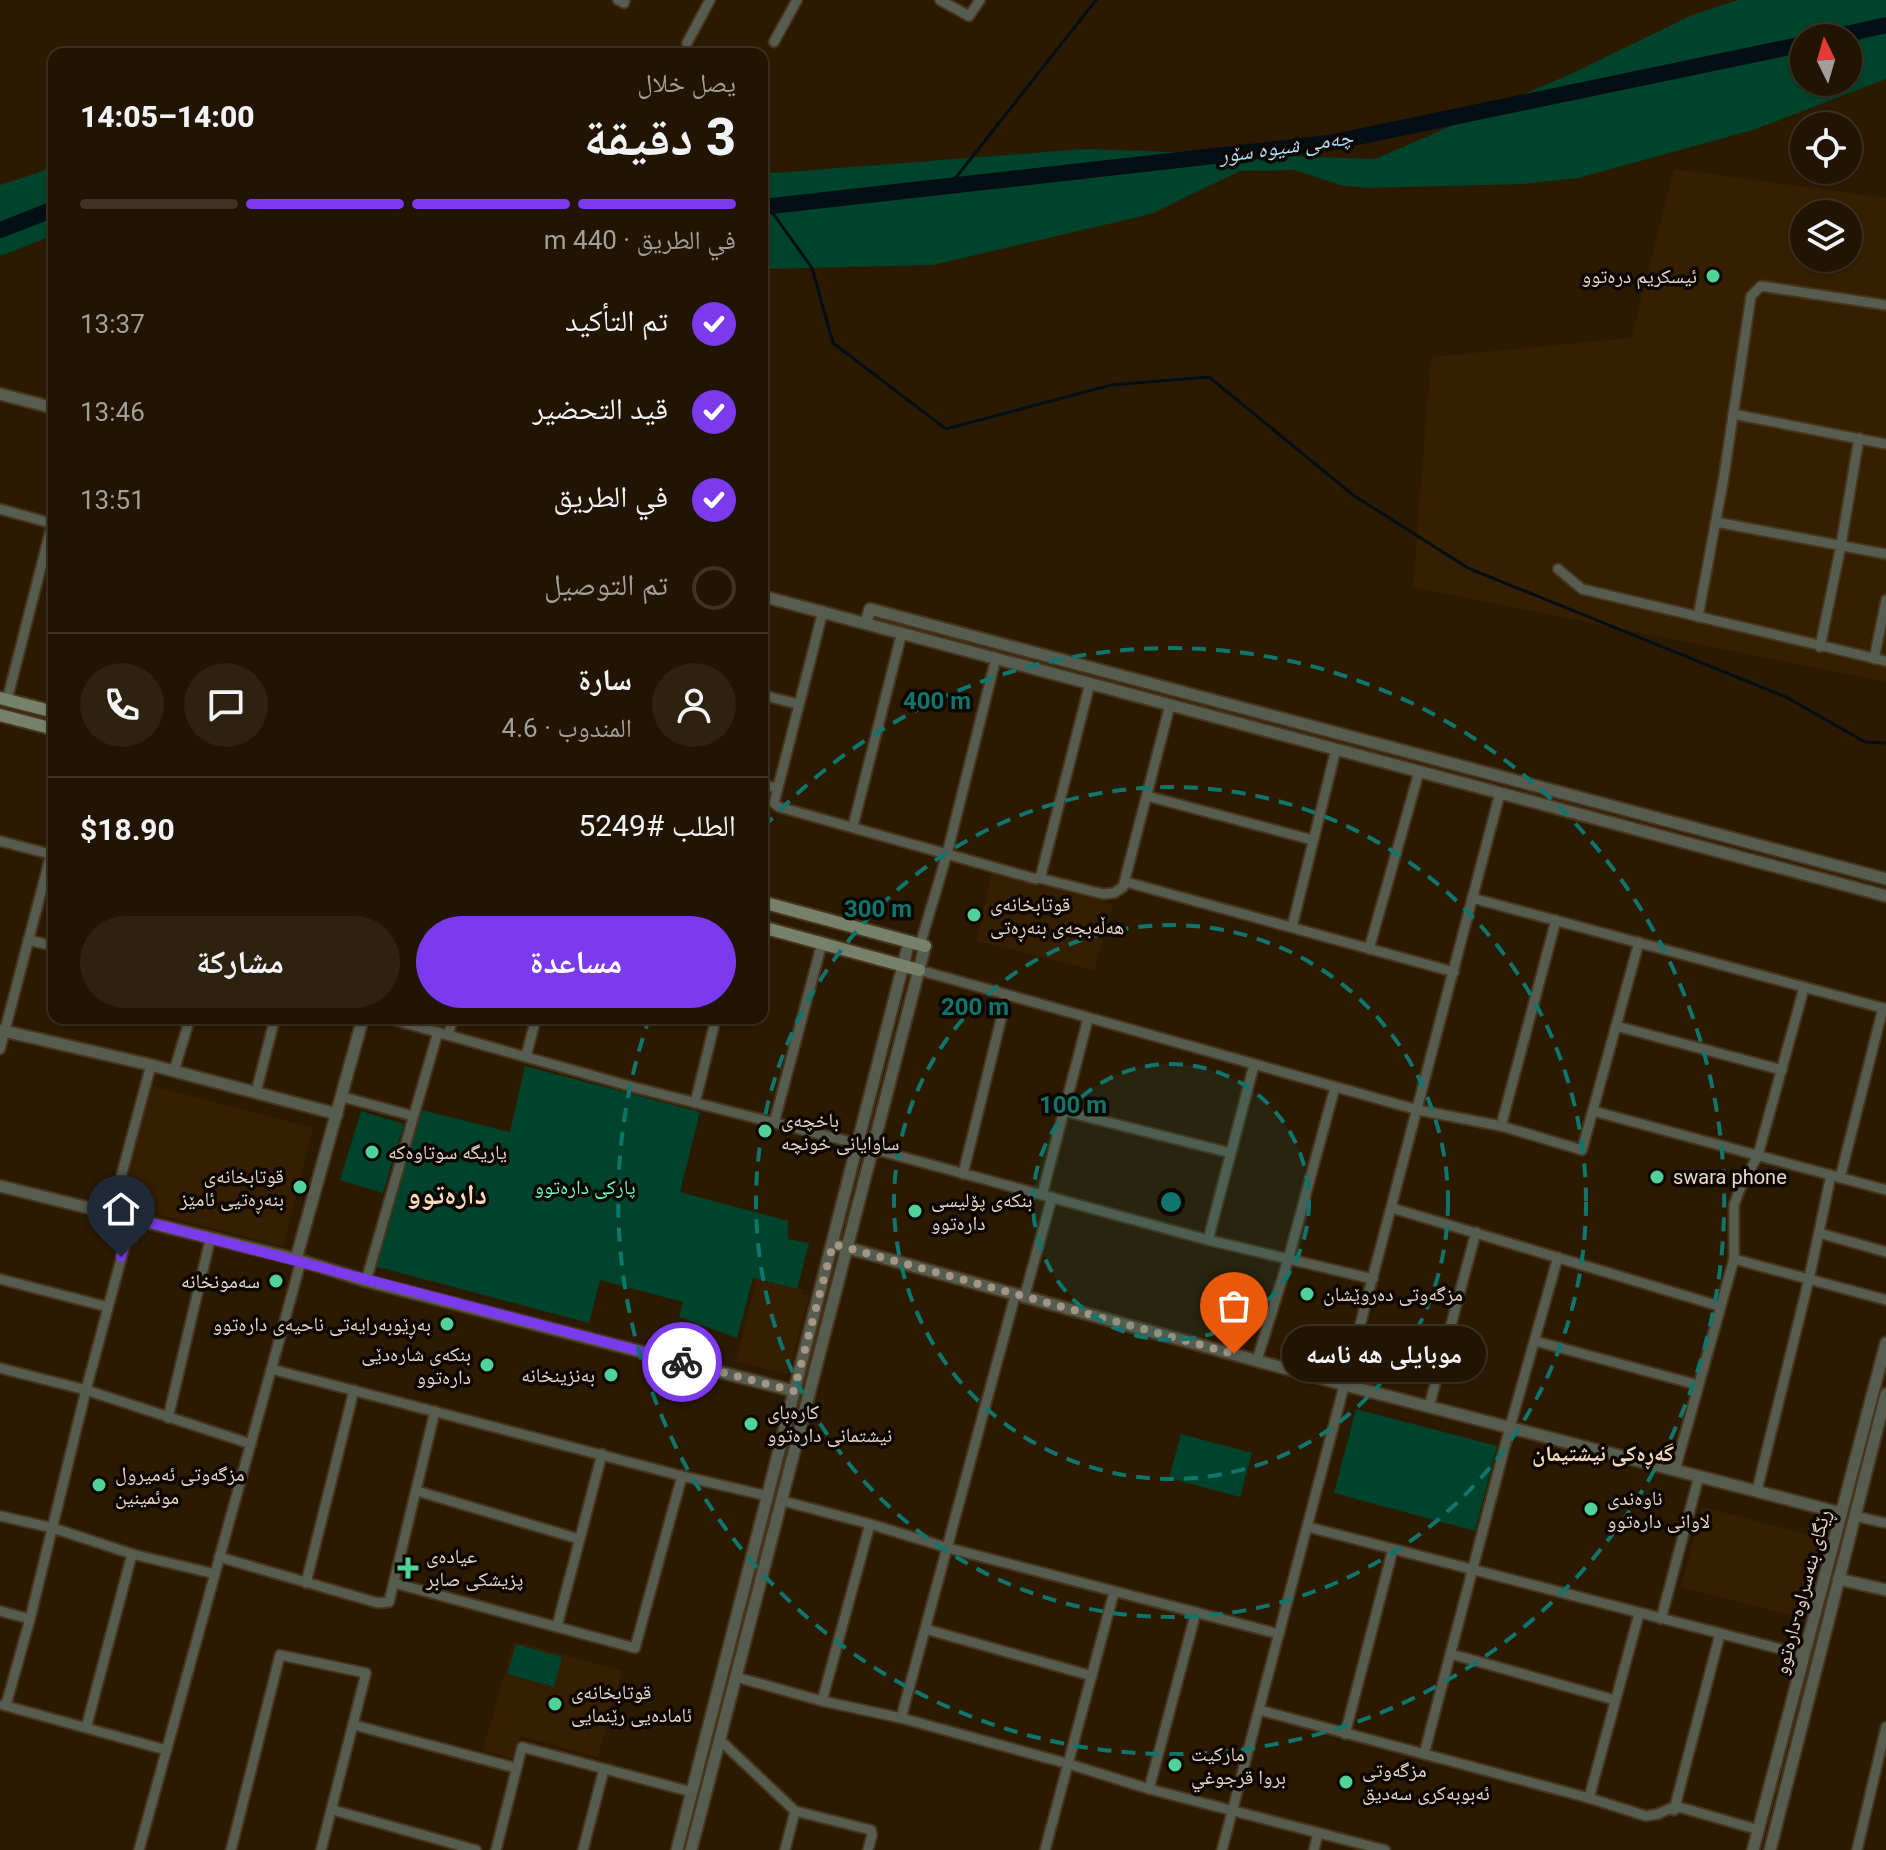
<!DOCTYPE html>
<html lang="ar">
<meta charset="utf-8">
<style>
body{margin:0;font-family:Roboto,"Noto Naskh Arabic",sans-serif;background:#2d210f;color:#f1f3f6;direction:rtl;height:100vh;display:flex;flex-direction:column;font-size:30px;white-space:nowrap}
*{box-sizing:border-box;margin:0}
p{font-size:26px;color:#a29e99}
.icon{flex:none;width:44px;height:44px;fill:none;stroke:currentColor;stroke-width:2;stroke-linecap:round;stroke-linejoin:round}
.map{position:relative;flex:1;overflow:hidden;direction:ltr}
.drawer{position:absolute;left:48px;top:48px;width:720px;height:976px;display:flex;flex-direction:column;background:#211400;border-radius:16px;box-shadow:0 2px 6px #0004,0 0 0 2px #3e3322;direction:rtl}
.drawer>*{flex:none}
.needle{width:52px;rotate:355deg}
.buttons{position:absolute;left:1790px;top:24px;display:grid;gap:16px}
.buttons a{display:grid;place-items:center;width:72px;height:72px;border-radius:50%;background:#211400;box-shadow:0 2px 6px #0004,0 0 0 2px #3e3322;font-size:40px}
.pin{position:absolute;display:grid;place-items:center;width:68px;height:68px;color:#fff;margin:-82px -34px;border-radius:50% 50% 50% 0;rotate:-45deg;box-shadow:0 0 8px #0007}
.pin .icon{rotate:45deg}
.courier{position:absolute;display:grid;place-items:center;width:80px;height:80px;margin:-40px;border:6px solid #7c3aed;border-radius:50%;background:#fff;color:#222;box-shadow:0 2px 10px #0007}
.bubble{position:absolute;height:56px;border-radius:28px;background:#211400;box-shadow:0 2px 6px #0004,0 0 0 2px #3e3322;font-size:26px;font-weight:800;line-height:56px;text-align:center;direction:rtl}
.overview em{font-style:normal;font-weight:800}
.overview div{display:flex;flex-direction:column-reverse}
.overview{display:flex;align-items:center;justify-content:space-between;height:136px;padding:0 32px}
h1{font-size:52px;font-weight:800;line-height:60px}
.bar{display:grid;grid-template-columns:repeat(4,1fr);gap:12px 8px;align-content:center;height:96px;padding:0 32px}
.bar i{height:10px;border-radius:6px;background:#3e3322}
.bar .on{background:#7c3aed}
.bar p{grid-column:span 4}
.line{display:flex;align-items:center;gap:20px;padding:0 32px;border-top:2px solid #3e3322}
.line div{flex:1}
.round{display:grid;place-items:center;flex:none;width:84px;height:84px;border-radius:42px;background:#2d210f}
ol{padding:0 32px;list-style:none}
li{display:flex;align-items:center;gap:24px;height:88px}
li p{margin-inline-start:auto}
li .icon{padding:8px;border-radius:50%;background:#7c3aed;color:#fff;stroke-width:4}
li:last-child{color:#a29e99}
li i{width:44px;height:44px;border:4px solid #3e3322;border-radius:50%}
.cta{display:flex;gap:16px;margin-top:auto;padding:16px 32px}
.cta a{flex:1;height:92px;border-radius:48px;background:#7c3aed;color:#fff;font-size:32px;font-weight:800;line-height:92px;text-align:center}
.cta a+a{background:#2d210f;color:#f1f3f6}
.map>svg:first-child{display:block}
.built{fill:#361f00;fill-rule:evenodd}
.green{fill:#00432c;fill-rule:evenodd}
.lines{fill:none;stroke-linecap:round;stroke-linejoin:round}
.stream{stroke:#030e15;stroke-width:3}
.river{stroke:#030e15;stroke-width:16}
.minor-casing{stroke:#46351c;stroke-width:13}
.tertiary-casing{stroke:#46351c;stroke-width:15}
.secondary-casing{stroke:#46351c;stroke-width:16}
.minor{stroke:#565d50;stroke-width:9}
.tertiary{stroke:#565d50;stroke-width:11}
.secondary{stroke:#76806b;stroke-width:12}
.done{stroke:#a49683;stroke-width:8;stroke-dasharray:0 14.4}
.route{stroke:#7c3aed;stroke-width:10}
.ring{fill:none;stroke:#0f766e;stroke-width:4;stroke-dasharray:14 10}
.poi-dot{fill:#50d398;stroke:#0e0701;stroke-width:3}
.labels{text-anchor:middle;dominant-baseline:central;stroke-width:7;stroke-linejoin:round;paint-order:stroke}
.poi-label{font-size:20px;fill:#e4d8c9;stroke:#0e0701;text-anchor:start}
.park-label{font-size:20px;fill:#6dfec1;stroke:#0e0701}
.street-label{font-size:20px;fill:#e4d8c9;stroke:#0e0701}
.water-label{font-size:22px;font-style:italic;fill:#addcf6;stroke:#0e0701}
.neighbourhood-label{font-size:22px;font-weight:bold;fill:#f3dabb;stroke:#0e0701}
.district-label{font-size:28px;font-weight:bold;fill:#f3dabb;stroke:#0e0701}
.centre{fill:#0f766e;stroke:#0e0701;stroke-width:4}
.ring-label{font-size:24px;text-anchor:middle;font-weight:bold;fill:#0f766e;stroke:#0e0701;stroke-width:7;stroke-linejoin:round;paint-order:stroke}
</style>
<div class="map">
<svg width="1886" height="1850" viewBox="0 0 1886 1850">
<rect width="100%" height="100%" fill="#2c1a00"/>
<!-- built -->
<g class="built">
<path d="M1674,169L1886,198V682L1413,587L1431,357L1631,338ZM1804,214H1848V258H1804Z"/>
<path d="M992,873L1113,904L1094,970L977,941Z"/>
<path d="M149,1085L313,1128L283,1246L117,1204Z"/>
<path d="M757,1279L803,1290L802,1294L809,1296L788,1374L736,1361Z"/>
<path d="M1702,1507L1822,1538L1801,1618L1681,1587Z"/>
<path d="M514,1641L622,1671L598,1757L521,1736L513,1759L483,1750Z"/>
</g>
<!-- green -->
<g class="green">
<path d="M1738,0H1886V79L1753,130L1578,178L1522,184L1365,188L1340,185L1295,170L1240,171L1151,214L933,265L762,269V171L774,173L1084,149L1375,159L1573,73L1692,15ZM1804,38H1848V82H1804Z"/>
<path d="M54,164V235L0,256V185L40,172Z"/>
<path d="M525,1066L700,1112L680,1192L788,1221V1239L809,1243L797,1289L753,1278L737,1338L679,1317L683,1302L600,1280L589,1323L374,1266L422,1110L510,1132Z"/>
<path d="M361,1111L404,1124L383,1193L340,1180Z"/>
<path d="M1356,1409L1497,1446L1475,1531L1334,1493Z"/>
<path d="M1181,1434L1252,1453L1240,1497L1169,1478Z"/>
<path d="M516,1644L562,1657L554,1687L507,1674Z"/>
</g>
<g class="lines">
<!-- stream -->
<g class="stream">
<path d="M950,185L1096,0"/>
<path d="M767,205L812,268L833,343L946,429L1111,385L1209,377L1353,495L1468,568L1786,697L1865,742L1886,743"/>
</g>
<!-- river -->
<g class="river">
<path d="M1829,38L1886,25"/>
<path d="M762,207L1329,143L1804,44"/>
<path d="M0,230L54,209"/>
</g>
<!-- minor casing -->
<g class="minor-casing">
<g id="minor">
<path d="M618,0L624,3L625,0"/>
<path d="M940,0L969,16L980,0"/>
<path d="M774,42L797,0"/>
<path d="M687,43L710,0"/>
<path d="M1733,414L1886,444"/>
<path d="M0,509L54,524"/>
<path d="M1716,522L1886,554"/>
<path d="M1558,569L1582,589L1886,661"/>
<path d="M823,611L774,803L779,807L1036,879L1041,875L1090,683"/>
<path d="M1698,617L1723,482L1751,296L1761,286L1886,305"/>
<path d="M1820,647L1841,545L1859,438"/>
<path d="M1874,659L1886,600"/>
<path d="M762,695L798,704"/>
<path d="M7,700L52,524"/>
<path d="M762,784L776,788"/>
<path d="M1147,796L1313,840"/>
<path d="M853,826L902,632"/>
<path d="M0,841L54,855"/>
<path d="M1039,878L1103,894L1114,893L1123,887L1170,705"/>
<path d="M1126,882L1454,972"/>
<path d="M1472,898L1886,1009"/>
<path d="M1292,927L1336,749"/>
<path d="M28,940L54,946"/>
<path d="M920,945L947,854L996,658"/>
<path d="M1369,949L1419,772"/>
<path d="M919,970L1418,1110L1501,1126L1582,1150L1639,942"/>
<path d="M387,1018L633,1087L859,1144"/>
<path d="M1616,1026L1782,1070"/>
<path d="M448,1035L453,1018"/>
<path d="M0,1049L51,854"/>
<path d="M526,1056L536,1018"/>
<path d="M174,1071L190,1018"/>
<path d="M256,1092L275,1018"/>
<path d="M343,1097L413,1116"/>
<path d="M695,1103L716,1018"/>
<path d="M1063,1111L1231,1153"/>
<path d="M1593,1111L1886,1190"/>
<path d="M774,1123L822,943"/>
<path d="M1501,1126L1556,920"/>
<path d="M873,1149L1208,1240L1373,1279"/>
<path d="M963,1174L1007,995"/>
<path d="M1840,1178L1883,1008"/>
<path d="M1042,1195L1088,1019"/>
<path d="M1392,1208L1719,1306"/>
<path d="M111,1214L151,1065"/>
<path d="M1819,1233L1886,1252"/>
<path d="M1208,1240L1254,1065"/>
<path d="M1734,1259L1886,1300"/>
<path d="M0,1279L108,1307"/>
<path d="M366,1281L438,1032"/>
<path d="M1024,1298L1052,1197"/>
<path d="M1535,1341L1698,1385"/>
<path d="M1257,1360L1288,1260L1335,1087"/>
<path d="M0,1368L86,1390L251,1444"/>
<path d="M271,1369L682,1476L768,1496"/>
<path d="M1429,1407L1476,1232"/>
<path d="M168,1418L210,1240"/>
<path d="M1675,1470L1734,1259V1205L1739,1191L1758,1155L1804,988"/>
<path d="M1757,1490L1809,1279L1831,1175"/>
<path d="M417,1491L579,1539"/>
<path d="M783,1501L870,1524L948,1548L1279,1634"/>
<path d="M0,1516L53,1528L132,1554L215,1574"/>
<path d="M1854,1516L1886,1523"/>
<path d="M1308,1527L1804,1655"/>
<path d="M219,1557L378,1603L389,1602L435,1411"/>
<path d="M306,1583L354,1390"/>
<path d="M394,1583L635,1648L682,1476"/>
<path d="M0,1611L30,1619"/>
<path d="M1661,1619L1699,1476"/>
<path d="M557,1626L602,1454"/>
<path d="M925,1629L1092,1676"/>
<path d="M1451,1654L1615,1700"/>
<path d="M736,1677L822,1701L901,1718L1069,1764L1149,1789L1385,1850"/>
<path d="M822,1701L870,1524"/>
<path d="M3,1705L166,1750"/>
<path d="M6,1705L30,1619L86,1390L132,1218"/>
<path d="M1259,1710L1589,1798L1646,1816L1658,1814L1671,1808L1674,1810L1679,1807L1759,1830"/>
<path d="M901,1718L1015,1296"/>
<path d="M354,1725L516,1768"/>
<path d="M86,1728L132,1554"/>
<path d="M1345,1734L1393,1549"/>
<path d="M720,1740L795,1811L871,1830L872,1835L868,1850"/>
<path d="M1424,1754L1510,1427L1558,1257"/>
<path d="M1149,1789L1196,1612"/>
<path d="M1589,1798L1639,1614"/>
<path d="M333,1810L476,1850"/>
<path d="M1674,1810L1720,1634"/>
<path d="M139,1850L301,1261"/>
<path d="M231,1850L280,1655L366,1673L321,1850"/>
<path d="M496,1850L522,1747L692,1792"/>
<path d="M583,1850L604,1769"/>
<path d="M785,1850L795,1811"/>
<path d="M1045,1850L1114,1592"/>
<path d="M1222,1850L1500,793"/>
<path d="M1314,1850L1318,1833"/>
<path d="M1857,1850L1886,1727"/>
</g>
</g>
<!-- tertiary casing -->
<g class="tertiary-casing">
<g id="tertiary">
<path d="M0,394L54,408"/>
<path d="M762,596L1886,896"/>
<path d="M866,622L870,609L1886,879"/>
<path d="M0,1030L151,1065L337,1114"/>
<path d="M0,1186L296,1259L366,1281L794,1391"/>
<path d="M833,1244L1345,1385L1841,1513"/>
<path d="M296,1259L363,1018"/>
<path d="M1838,1579L1886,1590"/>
<path d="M677,1850L909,942"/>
<path d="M691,1850L925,946"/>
<path d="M1753,1850L1886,1343"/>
<path d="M1770,1850L1886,1394"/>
</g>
</g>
<!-- secondary casing -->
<g class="secondary-casing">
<g id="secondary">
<path d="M0,698L54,712"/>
<path d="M0,715L54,729"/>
<path d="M762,902L925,946"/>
<path d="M762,927L919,970"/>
</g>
</g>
<!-- minor -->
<use href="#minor" class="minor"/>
<!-- tertiary -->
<use href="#tertiary" class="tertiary"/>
<!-- secondary -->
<use href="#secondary" class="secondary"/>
</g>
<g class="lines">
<!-- done -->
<path class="done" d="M682,1362L794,1391L833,1244L1234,1354"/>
<!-- route -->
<path class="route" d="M121,1257L132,1218L682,1362"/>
</g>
<!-- distance rings -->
<circle cx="1171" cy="1202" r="138" fill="#0f766e" fill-opacity=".12"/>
<g class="ring">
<circle cx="1171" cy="1202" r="138"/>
<circle cx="1171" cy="1202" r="277"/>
<circle cx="1171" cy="1202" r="415"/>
<path d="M763 828A553 553 0 1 1 648 1022"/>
</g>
<!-- markers -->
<g class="poi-dot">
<circle cx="1713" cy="276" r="8"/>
<circle cx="974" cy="915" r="8"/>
<circle cx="765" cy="1131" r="8"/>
<circle cx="372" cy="1152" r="8"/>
<circle cx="1657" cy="1177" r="8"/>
<circle cx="300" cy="1187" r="8"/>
<circle cx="915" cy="1211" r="8"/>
<circle cx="276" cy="1281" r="8"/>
<circle cx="1307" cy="1294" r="8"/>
<circle cx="447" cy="1324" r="8"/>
<circle cx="487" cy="1365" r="8"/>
<circle cx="611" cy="1375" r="8"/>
<circle cx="751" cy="1424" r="8"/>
<circle cx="99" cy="1485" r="8"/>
<circle cx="1591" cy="1509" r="8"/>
<path d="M404 1556h8v8h8v8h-8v8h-8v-8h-8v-8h8z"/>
<circle cx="555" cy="1704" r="8"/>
<circle cx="1175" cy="1765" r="8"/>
<circle cx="1346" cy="1782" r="8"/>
</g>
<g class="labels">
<!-- poi labels -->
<g class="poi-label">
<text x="1697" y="276" text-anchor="end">ئیسکریم درەتوو</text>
<text x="990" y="904">قوتابخانەی<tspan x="990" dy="23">هەڵەبجەی بنەڕەتی</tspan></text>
<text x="781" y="1120">باخچەی<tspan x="781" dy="23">ساوایانی خونچە</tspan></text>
<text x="388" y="1152">یاریگە سوتاوەکە</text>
<text x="284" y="1176" text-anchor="end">قوتابخانەی<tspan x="284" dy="23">بنەڕەتیی ئامێز</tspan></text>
<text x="1673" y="1177">swara phone</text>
<text x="931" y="1200">بنکەی پۆلیسی<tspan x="931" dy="23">دارەتوو</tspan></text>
<text x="260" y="1281" text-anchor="end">سەمونخانە</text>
<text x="1323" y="1294">مزگەوتی دەروێشان</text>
<text x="431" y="1324" text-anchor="end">بەڕێوبەرایەتی ناحیەی دارەتوو</text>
<text x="471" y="1354" text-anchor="end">بنکەی شارەدێی<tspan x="471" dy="23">دارەتوو</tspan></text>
<text x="595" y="1375" text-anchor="end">بەنزینخانە</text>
<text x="767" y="1412">کارەبای<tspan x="767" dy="23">نیشتمانی دارەتوو</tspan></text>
<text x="115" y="1474">مزگەوتی ئەمیرول<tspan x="115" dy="23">موئمینین</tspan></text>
<text x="1607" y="1498">ناوەندی<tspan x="1607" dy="23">لاوانی دارەتوو</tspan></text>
<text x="426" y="1556">عیادەی<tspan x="426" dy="23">پزیشکی صابر</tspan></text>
<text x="571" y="1692">قوتابخانەی<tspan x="571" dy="23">ئامادەیی رێنمایی</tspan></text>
<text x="1191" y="1754">ماركيت<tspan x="1191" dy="23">بروا قرجوغي</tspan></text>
<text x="1362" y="1770">مزگەوتی<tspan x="1362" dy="23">ئەبوبەکری سەدیق</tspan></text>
</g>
<!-- park labels -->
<g class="park-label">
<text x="585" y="1187">پارکی دارەتوو</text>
</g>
<!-- street labels -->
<g class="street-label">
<text transform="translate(1802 1592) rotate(-75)">ڕێگای بنەسراوە-دارەتوو</text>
</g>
<!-- water labels -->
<g class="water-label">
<text transform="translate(1286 146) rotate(-8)">چەمی شیوە سۆر</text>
</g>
<!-- neighbourhood labels -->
<g class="neighbourhood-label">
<text x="1603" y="1453">گەڕەکی نیشتیمان</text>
</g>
<!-- district labels -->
<g class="district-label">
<text x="447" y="1194">دارەتوو</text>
</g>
</g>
<circle cx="1171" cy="1202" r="12" class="centre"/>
<g class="ring-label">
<text x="937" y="709">400 m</text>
<text x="878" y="917">300 m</text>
<text x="975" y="1015">200 m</text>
<text x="1073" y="1113">100 m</text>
</g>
</svg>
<div class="buttons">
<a><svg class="needle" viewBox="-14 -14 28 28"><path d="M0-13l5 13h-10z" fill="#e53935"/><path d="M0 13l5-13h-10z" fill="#a29e99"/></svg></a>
<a><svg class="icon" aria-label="locate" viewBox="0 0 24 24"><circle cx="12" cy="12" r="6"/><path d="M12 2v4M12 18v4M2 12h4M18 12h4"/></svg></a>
<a><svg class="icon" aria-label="layers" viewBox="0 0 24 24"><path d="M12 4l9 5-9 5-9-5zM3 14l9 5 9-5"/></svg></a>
</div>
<div class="pin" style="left:1234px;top:1354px;background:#ea580c"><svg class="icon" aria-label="bag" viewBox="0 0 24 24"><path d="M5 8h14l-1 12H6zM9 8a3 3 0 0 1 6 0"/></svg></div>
<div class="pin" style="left:121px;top:1257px;background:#1f2937"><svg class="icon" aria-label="home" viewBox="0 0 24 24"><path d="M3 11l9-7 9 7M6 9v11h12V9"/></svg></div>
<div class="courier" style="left:682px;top:1362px"><svg class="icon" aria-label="bike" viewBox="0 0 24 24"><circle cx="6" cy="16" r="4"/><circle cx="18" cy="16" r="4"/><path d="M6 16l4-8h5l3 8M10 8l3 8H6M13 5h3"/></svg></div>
<div class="bubble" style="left:1282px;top:1326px;width:204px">موبایلی هه ناسه</div>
<section class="drawer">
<div class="overview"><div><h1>3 دقيقة</h1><p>يصل خلال</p></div><em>14:00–14:05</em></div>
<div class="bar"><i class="on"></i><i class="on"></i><i class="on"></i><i></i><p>في الطريق · 440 m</p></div>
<ol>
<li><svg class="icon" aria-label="check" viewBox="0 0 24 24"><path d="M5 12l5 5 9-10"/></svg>تم التأكيد<p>13:37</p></li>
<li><svg class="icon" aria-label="check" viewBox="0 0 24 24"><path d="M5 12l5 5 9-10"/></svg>قيد التحضير<p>13:46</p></li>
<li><svg class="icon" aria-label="check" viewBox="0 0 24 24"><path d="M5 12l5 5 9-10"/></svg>في الطريق<p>13:51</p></li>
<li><i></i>تم التوصيل</li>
</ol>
<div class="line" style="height:144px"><a class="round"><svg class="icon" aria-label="person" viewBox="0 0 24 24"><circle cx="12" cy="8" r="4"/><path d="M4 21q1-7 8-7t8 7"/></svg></a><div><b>سارة</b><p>المندوب · 4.6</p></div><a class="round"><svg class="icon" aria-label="chat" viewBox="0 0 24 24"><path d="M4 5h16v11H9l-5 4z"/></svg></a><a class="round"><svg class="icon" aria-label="phone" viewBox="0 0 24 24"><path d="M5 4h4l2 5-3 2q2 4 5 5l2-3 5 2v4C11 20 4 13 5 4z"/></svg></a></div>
<div class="line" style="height:104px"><div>الطلب #5249</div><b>$18.90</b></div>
<div class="cta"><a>مساعدة</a><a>مشاركة</a></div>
</section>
</div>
